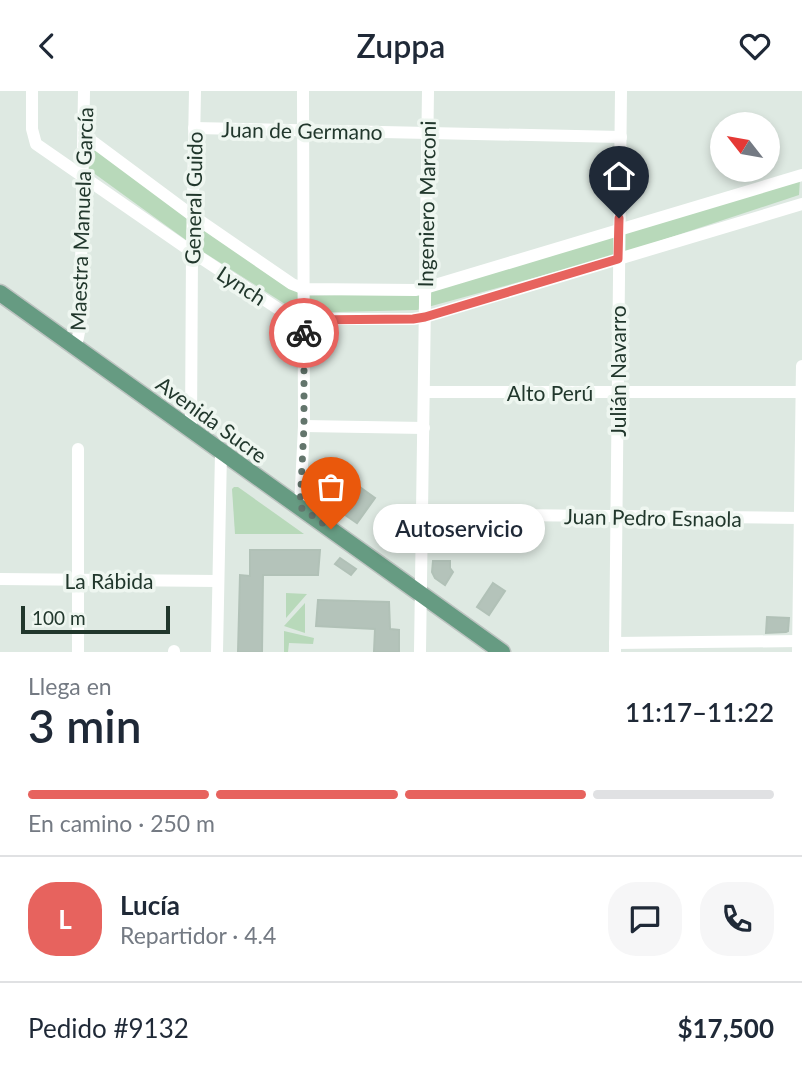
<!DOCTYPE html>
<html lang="es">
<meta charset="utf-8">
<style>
body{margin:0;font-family:Lato,sans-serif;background:#f6f6f7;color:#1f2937;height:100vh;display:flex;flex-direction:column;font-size:26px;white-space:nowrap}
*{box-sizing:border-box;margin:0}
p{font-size:23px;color:#747a83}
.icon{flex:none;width:38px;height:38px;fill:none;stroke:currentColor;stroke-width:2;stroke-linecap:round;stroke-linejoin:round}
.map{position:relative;height:561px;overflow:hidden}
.drawer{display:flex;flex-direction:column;background:#fff;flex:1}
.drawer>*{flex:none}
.needle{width:46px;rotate:301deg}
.fabs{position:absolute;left:710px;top:21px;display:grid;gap:14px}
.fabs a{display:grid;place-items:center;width:70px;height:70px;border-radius:50%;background:#fff;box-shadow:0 4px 10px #0003;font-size:35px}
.scale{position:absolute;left:21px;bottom:18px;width:149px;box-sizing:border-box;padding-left:7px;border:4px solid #21372c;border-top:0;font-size:19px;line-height:24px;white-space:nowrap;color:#21372c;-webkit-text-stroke:5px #eef6f0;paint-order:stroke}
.pin{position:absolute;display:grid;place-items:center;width:60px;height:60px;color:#fff;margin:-72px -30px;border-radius:50% 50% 50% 0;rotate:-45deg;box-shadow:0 0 7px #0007}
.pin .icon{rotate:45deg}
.courier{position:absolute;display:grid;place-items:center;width:70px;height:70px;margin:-35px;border:5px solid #e7635e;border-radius:50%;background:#fff;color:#222;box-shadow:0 2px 9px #0007}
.bubble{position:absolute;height:49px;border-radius:24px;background:#fff;box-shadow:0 4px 10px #0003;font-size:23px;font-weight:600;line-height:49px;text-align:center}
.head em{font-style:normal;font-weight:600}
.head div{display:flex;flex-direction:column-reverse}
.head{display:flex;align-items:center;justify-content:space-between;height:119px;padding:0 28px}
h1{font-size:46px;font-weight:600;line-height:52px}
.bar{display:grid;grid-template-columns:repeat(4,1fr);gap:10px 7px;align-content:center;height:84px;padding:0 28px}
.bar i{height:9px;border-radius:5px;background:#e0e1e3}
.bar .selected{background:#e7635e}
.bar p{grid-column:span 4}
.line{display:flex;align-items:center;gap:18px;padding:0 28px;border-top:2px solid #e0e1e3}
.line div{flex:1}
.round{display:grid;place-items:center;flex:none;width:74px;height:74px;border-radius:28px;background:#f6f6f7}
header{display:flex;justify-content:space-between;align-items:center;height:91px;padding:0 28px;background:#fff;font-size:32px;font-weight:600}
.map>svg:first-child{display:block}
.green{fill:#b8d9ba}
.building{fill:#b4c3ba;stroke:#b1c1b7;stroke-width:2}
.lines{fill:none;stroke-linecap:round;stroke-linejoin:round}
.major-casing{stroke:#bcc3c0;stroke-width:19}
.minor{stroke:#fff;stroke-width:12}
.major{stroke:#669b82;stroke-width:16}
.done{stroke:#63756c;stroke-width:7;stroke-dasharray:0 12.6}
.route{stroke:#e7635e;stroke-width:9}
.labels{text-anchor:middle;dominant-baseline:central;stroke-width:7;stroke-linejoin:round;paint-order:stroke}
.street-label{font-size:21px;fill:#21372c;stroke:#eef6f0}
</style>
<header><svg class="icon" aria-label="back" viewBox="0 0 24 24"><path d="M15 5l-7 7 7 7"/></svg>Zuppa<svg class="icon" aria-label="heart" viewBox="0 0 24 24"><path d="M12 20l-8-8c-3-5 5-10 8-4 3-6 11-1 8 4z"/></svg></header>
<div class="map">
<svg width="802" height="561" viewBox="0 0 802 561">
<rect width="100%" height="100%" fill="#dee9e2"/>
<!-- green -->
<g class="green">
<path d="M87,53L303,205L418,202L800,88L799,104L617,164L417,219L299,222L197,157L88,78Z"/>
<path d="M234,396H238L304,443H235L232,398Z"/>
<path d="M286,502L307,503L286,527Z"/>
<path d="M305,512V542L284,535Z"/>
<path d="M284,540L314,547L313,553L289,552L288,561H284Z"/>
</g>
<!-- building -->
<g class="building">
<path d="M321,373L329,374L375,407L357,432L319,406L316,399L315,382Z"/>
<path d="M250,459H320L318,484H263L262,561H238L240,484L250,485Z"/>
<path d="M340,467L356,478L351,484L335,473Z"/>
<path d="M433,470H450V477L453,481L445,494L435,487L432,481Z"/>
<path d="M493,492L505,500L489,524L477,516Z"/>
<path d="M318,509L389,511L390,538L399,539V561H374L375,538L316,535Z"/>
<path d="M767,526L789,527L788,540L786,541L766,542Z"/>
</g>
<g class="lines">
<!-- major casing -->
<g class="major-casing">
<path id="major" d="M0,202L502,561"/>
</g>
<!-- minor -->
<g class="minor">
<path d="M32,0V38L36,53L192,161L286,223L299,228H413L425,226L802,113"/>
<path d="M194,37L621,46"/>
<path d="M84,44L193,125L292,193L305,198L415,199L425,197L802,84"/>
<path d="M76,256L80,236L84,0"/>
<path d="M424,301H802"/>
<path d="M304,335L424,337"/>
<path d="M191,339L192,161L195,0"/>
<path d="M300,416L304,335L303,0"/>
<path d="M422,423L800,427"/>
<path d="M0,488L218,490"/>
<path d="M615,552L798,550"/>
<path d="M78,561V358"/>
<path d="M174,561V560"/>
<path d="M217,561L221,361"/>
<path d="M420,561L428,0"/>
<path d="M615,561L621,0"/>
<path d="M798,561L802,275"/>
</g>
<!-- major -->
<use href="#major" class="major"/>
</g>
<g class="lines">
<!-- done -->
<path class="done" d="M304,242V335L300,416L331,438"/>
<!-- route -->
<path class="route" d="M304,242V229L413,228L425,226L618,168L619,127"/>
</g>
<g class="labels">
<!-- street labels -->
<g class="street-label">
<text transform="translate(302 39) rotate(1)">Juan de Germano</text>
<text transform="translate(193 107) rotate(-89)">General Guido</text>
<text transform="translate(426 113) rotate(-89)">Ingeniero Marconi</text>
<text transform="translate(81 128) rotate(-88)">Maestra Manuela García</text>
<text transform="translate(242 194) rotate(33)">Lynch</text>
<text transform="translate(617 280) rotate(-90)">Julián Navarro</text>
<text x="550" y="301">Alto Perú</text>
<text transform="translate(212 328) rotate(36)">Avenida Sucre</text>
<text transform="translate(653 426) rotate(1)">Juan Pedro Esnaola</text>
<text x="109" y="489">La Rábida</text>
</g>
</g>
</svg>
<div class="fabs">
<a><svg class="needle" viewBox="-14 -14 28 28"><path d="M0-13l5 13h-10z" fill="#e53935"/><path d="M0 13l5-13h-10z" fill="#747a83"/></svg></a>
</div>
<div class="scale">100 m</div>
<div class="pin" style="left:331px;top:438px;background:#ea580c"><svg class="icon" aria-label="bag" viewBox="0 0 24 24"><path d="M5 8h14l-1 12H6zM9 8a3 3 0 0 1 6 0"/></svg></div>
<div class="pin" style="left:619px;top:127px;background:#1f2937"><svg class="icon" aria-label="home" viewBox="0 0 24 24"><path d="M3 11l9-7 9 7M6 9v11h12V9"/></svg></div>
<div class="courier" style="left:304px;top:242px"><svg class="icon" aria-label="bike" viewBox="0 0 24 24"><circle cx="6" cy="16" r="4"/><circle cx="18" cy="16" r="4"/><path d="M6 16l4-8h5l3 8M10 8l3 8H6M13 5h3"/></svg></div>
<div class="bubble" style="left:373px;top:413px;width:172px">Autoservicio</div>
</div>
<section class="drawer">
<div class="head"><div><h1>3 min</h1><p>Llega en</p></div><em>11:17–11:22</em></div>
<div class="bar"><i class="selected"></i><i class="selected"></i><i class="selected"></i><i></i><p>En camino · 250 m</p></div>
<div class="line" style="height:126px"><b class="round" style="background:#e7635e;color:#fff">L</b><div><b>Lucía</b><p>Repartidor · 4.4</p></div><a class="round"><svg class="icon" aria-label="chat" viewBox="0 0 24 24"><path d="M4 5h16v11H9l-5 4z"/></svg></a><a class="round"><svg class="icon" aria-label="phone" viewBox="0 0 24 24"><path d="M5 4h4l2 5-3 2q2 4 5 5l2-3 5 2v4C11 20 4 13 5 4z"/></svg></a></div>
<div class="line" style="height:91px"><div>Pedido #9132</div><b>$17,500</b></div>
</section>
